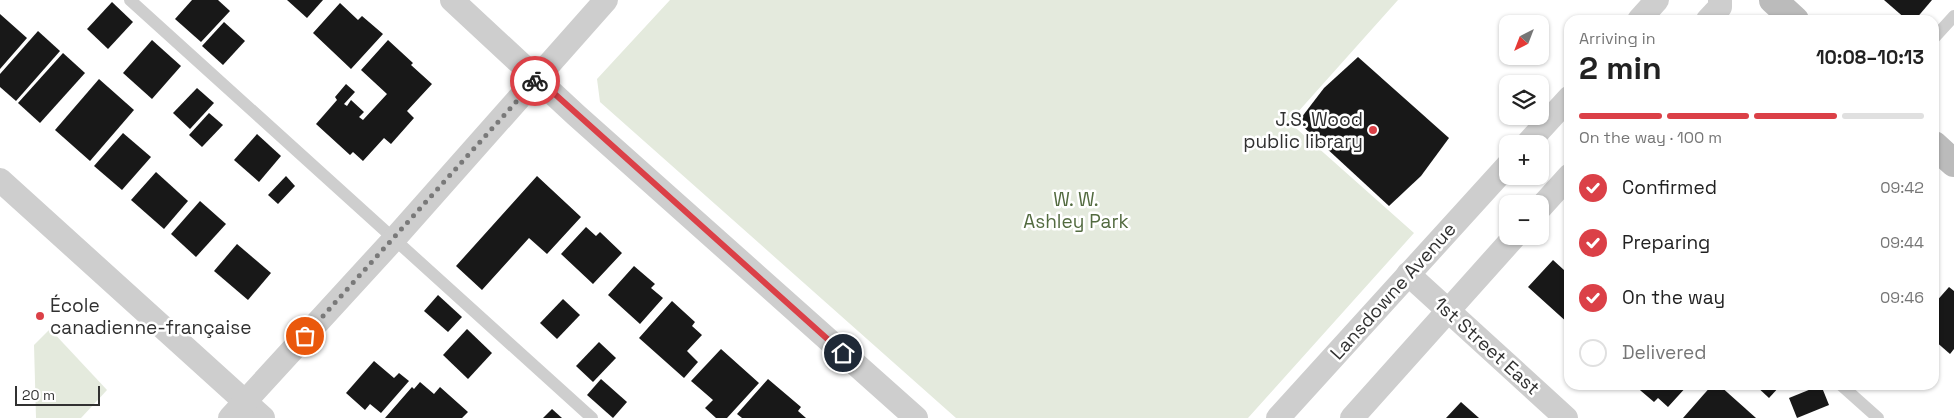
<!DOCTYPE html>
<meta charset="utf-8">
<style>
body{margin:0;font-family:"Space Grotesk",sans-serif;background:#f2f2f2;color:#222;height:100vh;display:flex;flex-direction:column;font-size:19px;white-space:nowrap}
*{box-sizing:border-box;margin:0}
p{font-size:16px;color:#767676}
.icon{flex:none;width:28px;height:28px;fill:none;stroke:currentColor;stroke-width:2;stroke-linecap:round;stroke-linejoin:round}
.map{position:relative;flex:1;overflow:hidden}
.drawer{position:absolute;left:1564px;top:15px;width:375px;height:375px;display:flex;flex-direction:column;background:#fff;border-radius:15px;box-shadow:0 1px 4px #0004}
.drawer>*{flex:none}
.needle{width:32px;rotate:222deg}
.tools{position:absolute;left:1499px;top:15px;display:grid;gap:10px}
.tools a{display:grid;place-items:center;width:50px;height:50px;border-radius:10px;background:#fff;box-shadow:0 1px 4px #0004;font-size:25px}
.scale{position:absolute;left:15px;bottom:12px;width:85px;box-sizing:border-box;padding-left:5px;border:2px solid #313131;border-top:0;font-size:14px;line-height:18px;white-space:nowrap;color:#313131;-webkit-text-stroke:4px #fff;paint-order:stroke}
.pin{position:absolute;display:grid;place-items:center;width:42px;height:42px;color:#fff;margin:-21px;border:2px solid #fff;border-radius:50%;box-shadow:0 1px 5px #0007}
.courier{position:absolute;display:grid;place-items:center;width:50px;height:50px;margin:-25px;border:4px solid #db4047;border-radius:50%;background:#fff;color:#222;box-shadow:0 1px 6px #0007}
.head em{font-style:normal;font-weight:800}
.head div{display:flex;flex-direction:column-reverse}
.head{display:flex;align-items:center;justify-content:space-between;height:85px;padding:0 15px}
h1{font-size:32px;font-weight:800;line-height:38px}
.bar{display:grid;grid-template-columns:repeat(4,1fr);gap:8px 5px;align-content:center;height:60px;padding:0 15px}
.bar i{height:6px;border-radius:4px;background:#e0e0e0}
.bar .active{background:#db4047}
.bar p{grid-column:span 4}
ol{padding:0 15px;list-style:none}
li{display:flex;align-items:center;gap:15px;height:55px}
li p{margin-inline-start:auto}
li .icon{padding:5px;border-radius:50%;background:#db4047;color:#fff;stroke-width:4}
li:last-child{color:#767676}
li i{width:28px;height:28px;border:2px solid #e0e0e0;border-radius:50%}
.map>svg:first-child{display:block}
.green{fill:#e4eadd}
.building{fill:#181818}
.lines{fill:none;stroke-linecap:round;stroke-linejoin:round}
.service{stroke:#cecece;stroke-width:12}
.minor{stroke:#cecece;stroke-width:24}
.secondary{stroke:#bbb;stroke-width:28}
.done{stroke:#797979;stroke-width:5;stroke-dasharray:0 9}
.route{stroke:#db4047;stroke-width:6}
.poi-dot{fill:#db4047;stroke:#fff;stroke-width:2}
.labels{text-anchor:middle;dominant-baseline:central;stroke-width:5;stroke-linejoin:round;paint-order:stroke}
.poi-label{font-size:19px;fill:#313131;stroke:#fff;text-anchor:end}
.park-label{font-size:19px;fill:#536b40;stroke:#fff}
.street-label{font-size:19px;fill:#313131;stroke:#fff}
</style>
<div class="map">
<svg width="1954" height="418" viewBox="0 0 1954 418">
<rect width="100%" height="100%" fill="#fff"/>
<!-- green -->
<g class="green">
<path d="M670,0H1398L1289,122L1414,233L1248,418H956L600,102L597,79Z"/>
<path d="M50,329L107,390L81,418H36L34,345Z"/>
</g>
<!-- building -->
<g class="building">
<path d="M192,0H218L230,11L201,42L175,19Z"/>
<path d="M287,0H323L307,18Z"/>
<path d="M1884,0H1932L1915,20H1907Z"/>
<path d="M112,2L133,22L108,49L87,29Z"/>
<path d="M340,3L358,20L362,16L383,34L351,69L313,33Z"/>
<path d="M0,14L27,38L0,69Z"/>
<path d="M224,22L245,41L223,65L202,46Z"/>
<path d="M38,31L60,51L16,101L0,87V74Z"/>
<path d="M152,40L181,66L152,99L123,73Z"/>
<path d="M388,40L413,63L411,65L432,84L407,111L414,118L391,144L384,138L363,161L353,152L350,155L316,124L337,100L335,97L346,84L355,92L344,104L347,106L351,100L364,112L359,117L363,120L387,94L361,70Z"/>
<path d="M63,53L85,73L40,123L18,103Z"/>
<path d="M1358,57L1449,138L1421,176L1389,206L1298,122L1324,88Z"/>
<path d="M99,79L134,110L90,161L55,130Z"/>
<path d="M197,88L214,103L190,129L173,113Z"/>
<path d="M209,113L223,125L202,147L189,135Z"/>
<path d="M123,133L151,157L122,190L94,166Z"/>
<path d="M257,134L281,156L259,182L234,160Z"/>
<path d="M156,172L188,201L164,229L131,200Z"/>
<path d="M286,176L295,186L278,204L268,195Z"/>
<path d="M537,176L581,217L547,254L529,238L482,290L456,266Z"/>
<path d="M200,201L226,224L196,257L171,234Z"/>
<path d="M586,227L596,236L600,232L622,253L593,284L561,254Z"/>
<path d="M237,244L271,273L248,300L214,271Z"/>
<path d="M1553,260L1564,270L1569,264V324L1528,287Z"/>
<path d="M634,266L655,284L651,288L663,298L640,324L608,295Z"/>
<path d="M1949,287L1954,291V349L1950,354L1934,340V304Z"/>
<path d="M438,295L462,317L448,332L424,311Z"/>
<path d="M563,299L580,315L557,339L540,323Z"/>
<path d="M672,301L695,322L692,326L702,335L687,351L698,362L684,378L639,338Z"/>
<path d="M467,329L492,353L468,379L443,355Z"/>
<path d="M599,342L616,358L593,382L576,366Z"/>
<path d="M721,349L759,383L727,418H716L705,408L713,400L691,381Z"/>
<path d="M374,361L394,378L399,373L409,381L381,413L370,404L365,410L346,393Z"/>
<path d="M601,379L627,402L613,418L587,395Z"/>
<path d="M768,379L801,407L798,411L806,418H742L737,414Z"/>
<path d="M420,382L434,394L440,387L468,412L462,418H385L412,387L414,389Z"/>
<path d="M1634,385H1688L1668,407L1658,398L1654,402Z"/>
<path d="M1712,385H1719L1756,418H1683Z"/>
<path d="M1755,385H1781L1769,398Z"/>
<path d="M1821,385L1829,405L1797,418L1789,398Z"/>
<path d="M1461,402L1479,418H1446Z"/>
<path d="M552,409L562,418H543Z"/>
</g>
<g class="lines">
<!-- service -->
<g class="service">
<path d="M130,0L592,418"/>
<path d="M1934,38L1954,16"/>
<path d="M1841,385L1878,418"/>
</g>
<!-- minor -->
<g class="minor">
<path d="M452,0L576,115L916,418"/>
<path d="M1639,20L1657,0"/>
<path d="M1708,20L1720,7V0"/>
<path d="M1527,144L1569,98"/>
<path d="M0,180L263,418"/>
<path d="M1540,208L1569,176"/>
<path d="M1408,274L1566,418"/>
<path d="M230,418L395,238L606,0"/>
<path d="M1278,418L1508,165"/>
<path d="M1352,418L1515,236"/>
</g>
<!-- secondary -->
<g class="secondary">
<path d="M1773,0L1795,20"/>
<path d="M1934,145L1954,163"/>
</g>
</g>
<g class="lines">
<!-- done -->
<path class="done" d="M305,336L535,81"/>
<!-- route -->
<path class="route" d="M535,81L537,78L843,353"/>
</g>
<!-- markers -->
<g class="poi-dot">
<circle cx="1373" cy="130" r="5"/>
<circle cx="40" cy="316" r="5"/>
</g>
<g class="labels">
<!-- poi labels -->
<g class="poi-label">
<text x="1363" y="119">J.S. Wood<tspan x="1363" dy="22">public library</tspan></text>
<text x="50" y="305" text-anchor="start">École<tspan x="50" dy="22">canadienne-française</tspan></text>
</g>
<!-- park labels -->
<g class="park-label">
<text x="1076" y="199">W. W.<tspan x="1076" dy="22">Ashley Park</tspan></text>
</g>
<!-- street labels -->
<g class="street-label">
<text transform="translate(1393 291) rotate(-48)">Lansdowne Avenue</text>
<text transform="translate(1487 346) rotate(42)">1st Street East</text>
</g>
</g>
</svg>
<div class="tools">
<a><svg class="needle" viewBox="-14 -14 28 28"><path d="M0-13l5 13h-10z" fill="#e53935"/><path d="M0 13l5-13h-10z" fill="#767676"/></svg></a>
<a><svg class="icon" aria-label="layers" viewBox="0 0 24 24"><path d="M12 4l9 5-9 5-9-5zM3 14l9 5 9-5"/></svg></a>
<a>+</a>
<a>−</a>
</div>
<div class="scale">20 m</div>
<div class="pin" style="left:305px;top:336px;background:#ea580c"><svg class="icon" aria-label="bag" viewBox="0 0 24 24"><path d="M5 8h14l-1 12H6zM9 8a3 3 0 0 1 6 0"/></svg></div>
<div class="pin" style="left:843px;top:353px;background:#1f2937"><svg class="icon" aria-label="home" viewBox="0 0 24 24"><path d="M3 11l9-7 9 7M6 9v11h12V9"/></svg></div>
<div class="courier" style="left:535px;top:81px"><svg class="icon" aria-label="bike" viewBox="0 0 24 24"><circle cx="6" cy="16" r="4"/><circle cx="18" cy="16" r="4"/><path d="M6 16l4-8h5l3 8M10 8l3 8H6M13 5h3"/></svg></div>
<section class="drawer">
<div class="head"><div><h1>2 min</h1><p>Arriving in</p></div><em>10:08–10:13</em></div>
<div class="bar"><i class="active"></i><i class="active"></i><i class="active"></i><i></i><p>On the way · 100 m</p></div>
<ol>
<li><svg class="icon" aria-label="check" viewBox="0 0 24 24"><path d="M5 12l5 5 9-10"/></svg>Confirmed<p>09:42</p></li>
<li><svg class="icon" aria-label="check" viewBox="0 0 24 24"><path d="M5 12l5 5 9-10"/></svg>Preparing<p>09:44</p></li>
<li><svg class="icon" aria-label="check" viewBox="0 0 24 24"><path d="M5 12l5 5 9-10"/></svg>On the way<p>09:46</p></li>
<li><i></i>Delivered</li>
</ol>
</section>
</div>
